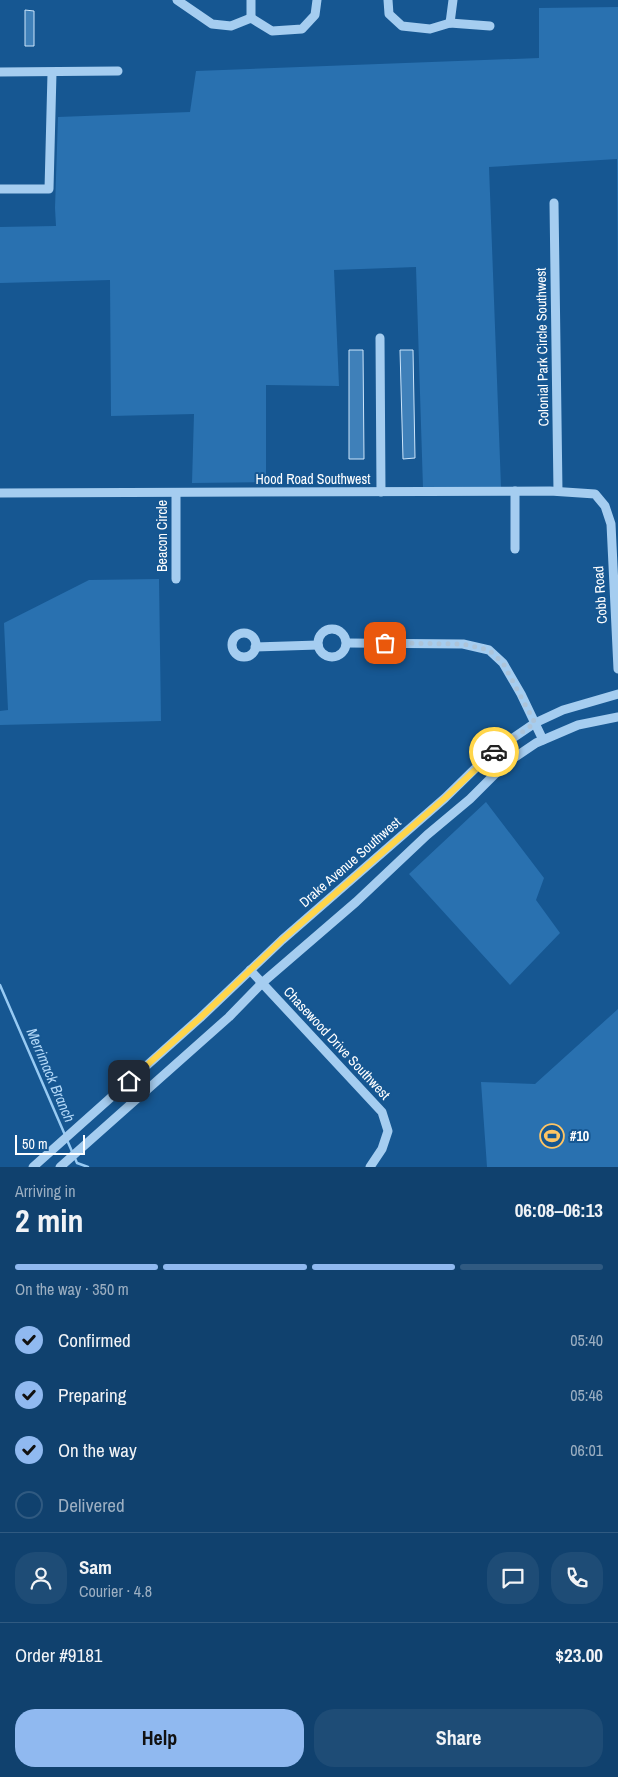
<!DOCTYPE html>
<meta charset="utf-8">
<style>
body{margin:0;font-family:"Archivo Narrow",sans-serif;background:#1e4c76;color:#f1f3f6;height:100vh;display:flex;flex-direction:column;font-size:19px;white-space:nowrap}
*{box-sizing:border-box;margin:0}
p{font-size:16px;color:#9cafc2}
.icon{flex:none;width:28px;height:28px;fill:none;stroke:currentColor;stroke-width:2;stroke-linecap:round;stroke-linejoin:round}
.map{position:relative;height:1167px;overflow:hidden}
.details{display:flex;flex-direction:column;background:#10416e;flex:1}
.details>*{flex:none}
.scale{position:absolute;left:15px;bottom:12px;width:70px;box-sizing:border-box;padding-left:5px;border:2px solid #fff;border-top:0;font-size:14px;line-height:18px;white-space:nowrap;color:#fff;-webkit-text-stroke:4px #165792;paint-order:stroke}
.pin{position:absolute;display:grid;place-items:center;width:42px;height:42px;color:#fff;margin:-21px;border-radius:10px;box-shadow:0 2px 8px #0006}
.courier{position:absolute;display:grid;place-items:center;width:50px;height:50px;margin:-25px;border:4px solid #ffd54a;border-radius:50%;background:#fff;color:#222;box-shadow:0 1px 6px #0007}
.summary em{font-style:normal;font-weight:700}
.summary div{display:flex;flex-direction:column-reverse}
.summary{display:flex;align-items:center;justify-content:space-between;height:85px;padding:0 15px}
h1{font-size:32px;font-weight:700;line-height:38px}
.bar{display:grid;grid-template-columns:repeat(4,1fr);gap:8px 5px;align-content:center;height:60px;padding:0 15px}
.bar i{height:6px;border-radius:4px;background:#305a81}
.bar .current{background:#90b9f0}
.bar p{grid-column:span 4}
.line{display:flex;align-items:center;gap:12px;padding:0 15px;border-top:1px solid #305a81}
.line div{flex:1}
.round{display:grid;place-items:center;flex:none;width:52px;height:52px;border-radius:20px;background:#1e4c76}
ol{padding:0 15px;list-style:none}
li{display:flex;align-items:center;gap:15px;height:55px}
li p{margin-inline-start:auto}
li .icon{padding:5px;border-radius:50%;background:#90b9f0;color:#111;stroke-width:4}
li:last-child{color:#9cafc2}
li i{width:28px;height:28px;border:2px solid #305a81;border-radius:50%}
.action{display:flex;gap:10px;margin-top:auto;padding:10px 15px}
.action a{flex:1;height:58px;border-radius:20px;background:#90b9f0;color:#111;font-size:20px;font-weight:700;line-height:58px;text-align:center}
.action a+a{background:#1e4c76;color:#f1f3f6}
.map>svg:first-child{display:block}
.green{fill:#2971b0}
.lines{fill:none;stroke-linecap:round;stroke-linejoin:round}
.stream{stroke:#97caf3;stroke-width:2.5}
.building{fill:#3f80b9;stroke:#cce5fb}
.minor{stroke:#a5cdf0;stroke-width:9}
.done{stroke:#adc4d9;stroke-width:5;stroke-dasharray:0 9}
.route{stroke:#ffd54a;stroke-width:6}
.labels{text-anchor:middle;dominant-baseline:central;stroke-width:4;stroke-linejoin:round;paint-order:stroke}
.street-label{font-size:14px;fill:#fff;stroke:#165792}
.poi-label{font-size:14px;font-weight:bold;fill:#fff;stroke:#165792;text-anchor:start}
.water-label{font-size:15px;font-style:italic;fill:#b1d7f7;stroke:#165792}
</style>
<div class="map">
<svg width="618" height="1167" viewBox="0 0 618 1167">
<rect width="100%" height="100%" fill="#165792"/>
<!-- green -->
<g class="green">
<path d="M618,7V306L617,159L489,167L501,487L423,488L416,267L334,270L339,386L266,385V482L192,483L194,414L111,416L110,280L0,283V227L56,226L55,208L58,117L190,112L196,71L539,58V8Z"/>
<path d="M159,579L161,721L0,725V711L8,710L4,623L89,580Z"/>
<path d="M486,802L544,878L536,900L560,933L510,985L409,874Z"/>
<path d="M618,1009V1167H487L481,1082L535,1084Z"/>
</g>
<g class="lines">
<!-- stream -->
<g class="stream">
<path d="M0,985L65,1135"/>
<path d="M67,1140L77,1163L88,1167"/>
</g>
</g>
<!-- building -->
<g class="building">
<path d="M25,10L34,11V46H25Z"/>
<path d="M349,350H363L364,459H349Z"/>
<path d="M400,350H413L415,458L403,459Z"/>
</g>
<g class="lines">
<!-- minor -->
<g class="minor">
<path d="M177,0L212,24L231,26L251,18L272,31L302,29L315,15L317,0"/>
<path d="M251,0V18"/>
<path d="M388,0L389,14L402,26L430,29L450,23L490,26"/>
<path d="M450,23L453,0"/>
<path d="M0,72L118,71"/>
<path d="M0,189H49L52,73"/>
<path d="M554,203L558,491"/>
<path d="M380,338L381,492"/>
<path d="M0,493L550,491L595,494L605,506L611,524L618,669"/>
<path d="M515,549V491"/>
<path d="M176,579V493"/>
<circle cx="332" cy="643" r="14"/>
<circle cx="244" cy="645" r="12"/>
<path d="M347,643L463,644L489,650L503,663L521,694L543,740"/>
<path d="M255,647L318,645"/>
<path d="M250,970L382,1112L388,1131L382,1149L370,1167"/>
<path d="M33,1167L200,1018L282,940L445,798L491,753L535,723L563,710L618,694"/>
<path d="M60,1167L229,1017L262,983L356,902L427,835L470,799L505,764L536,743L578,725L618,717"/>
</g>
</g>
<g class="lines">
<!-- done -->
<path class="done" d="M385,643L463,644L489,650L503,663L535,723L494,752"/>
<!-- route -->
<path class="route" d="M129,1081L200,1018L282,940L445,798L494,752"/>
</g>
<!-- icons -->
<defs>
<g id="stadium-ring" transform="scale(1.25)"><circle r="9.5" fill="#165792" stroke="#ffc564" stroke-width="1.5"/><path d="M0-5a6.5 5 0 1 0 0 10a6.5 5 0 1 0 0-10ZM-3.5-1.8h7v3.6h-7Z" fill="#ffc564"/></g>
</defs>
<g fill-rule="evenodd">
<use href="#stadium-ring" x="552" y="1136"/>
</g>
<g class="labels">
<!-- street labels -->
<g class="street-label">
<text transform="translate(542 347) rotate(-91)">Colonial Park Circle Southwest</text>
<text x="313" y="479">Hood Road Southwest</text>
<text transform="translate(162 536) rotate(-90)">Beacon Circle</text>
<text transform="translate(600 595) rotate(-94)">Cobb Road</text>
<text transform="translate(350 862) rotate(-41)">Drake Avenue Southwest</text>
<text transform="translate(337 1043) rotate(47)">Chasewood Drive Southwest</text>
</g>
<!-- poi labels -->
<g class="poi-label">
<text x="570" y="1136">#10</text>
</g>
<!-- water labels -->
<g class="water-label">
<text transform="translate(51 1075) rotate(67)">Merrimack Branch</text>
</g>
</g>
</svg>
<div class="scale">50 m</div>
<div class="pin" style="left:385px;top:643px;background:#ea580c"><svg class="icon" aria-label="bag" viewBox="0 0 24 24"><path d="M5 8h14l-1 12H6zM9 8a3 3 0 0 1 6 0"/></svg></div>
<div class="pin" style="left:129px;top:1081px;background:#1f2937"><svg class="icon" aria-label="home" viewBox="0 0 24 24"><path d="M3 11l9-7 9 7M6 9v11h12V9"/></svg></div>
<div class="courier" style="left:494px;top:752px"><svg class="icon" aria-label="car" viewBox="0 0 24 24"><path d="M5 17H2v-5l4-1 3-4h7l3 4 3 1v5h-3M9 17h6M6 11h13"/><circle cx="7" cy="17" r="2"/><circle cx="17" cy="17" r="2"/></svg></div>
</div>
<section class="details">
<div class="summary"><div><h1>2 min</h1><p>Arriving in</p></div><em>06:08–06:13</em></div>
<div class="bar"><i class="current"></i><i class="current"></i><i class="current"></i><i></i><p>On the way · 350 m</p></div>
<ol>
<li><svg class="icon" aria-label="check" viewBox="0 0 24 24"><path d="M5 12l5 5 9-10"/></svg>Confirmed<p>05:40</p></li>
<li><svg class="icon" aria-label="check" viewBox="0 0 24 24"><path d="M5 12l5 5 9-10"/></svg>Preparing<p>05:46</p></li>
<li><svg class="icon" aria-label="check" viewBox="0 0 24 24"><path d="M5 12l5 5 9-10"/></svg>On the way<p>06:01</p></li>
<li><i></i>Delivered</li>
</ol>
<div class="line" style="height:90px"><a class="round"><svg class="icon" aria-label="person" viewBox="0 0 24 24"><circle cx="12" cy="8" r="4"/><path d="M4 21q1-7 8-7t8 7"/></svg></a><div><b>Sam</b><p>Courier · 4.8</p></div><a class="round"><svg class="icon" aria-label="chat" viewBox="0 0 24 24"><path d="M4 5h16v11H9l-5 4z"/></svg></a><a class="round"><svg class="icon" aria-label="phone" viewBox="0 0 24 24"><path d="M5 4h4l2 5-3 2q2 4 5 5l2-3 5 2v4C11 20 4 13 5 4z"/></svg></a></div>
<div class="line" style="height:65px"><div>Order #9181</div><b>$23.00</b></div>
<div class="action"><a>Help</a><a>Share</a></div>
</section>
